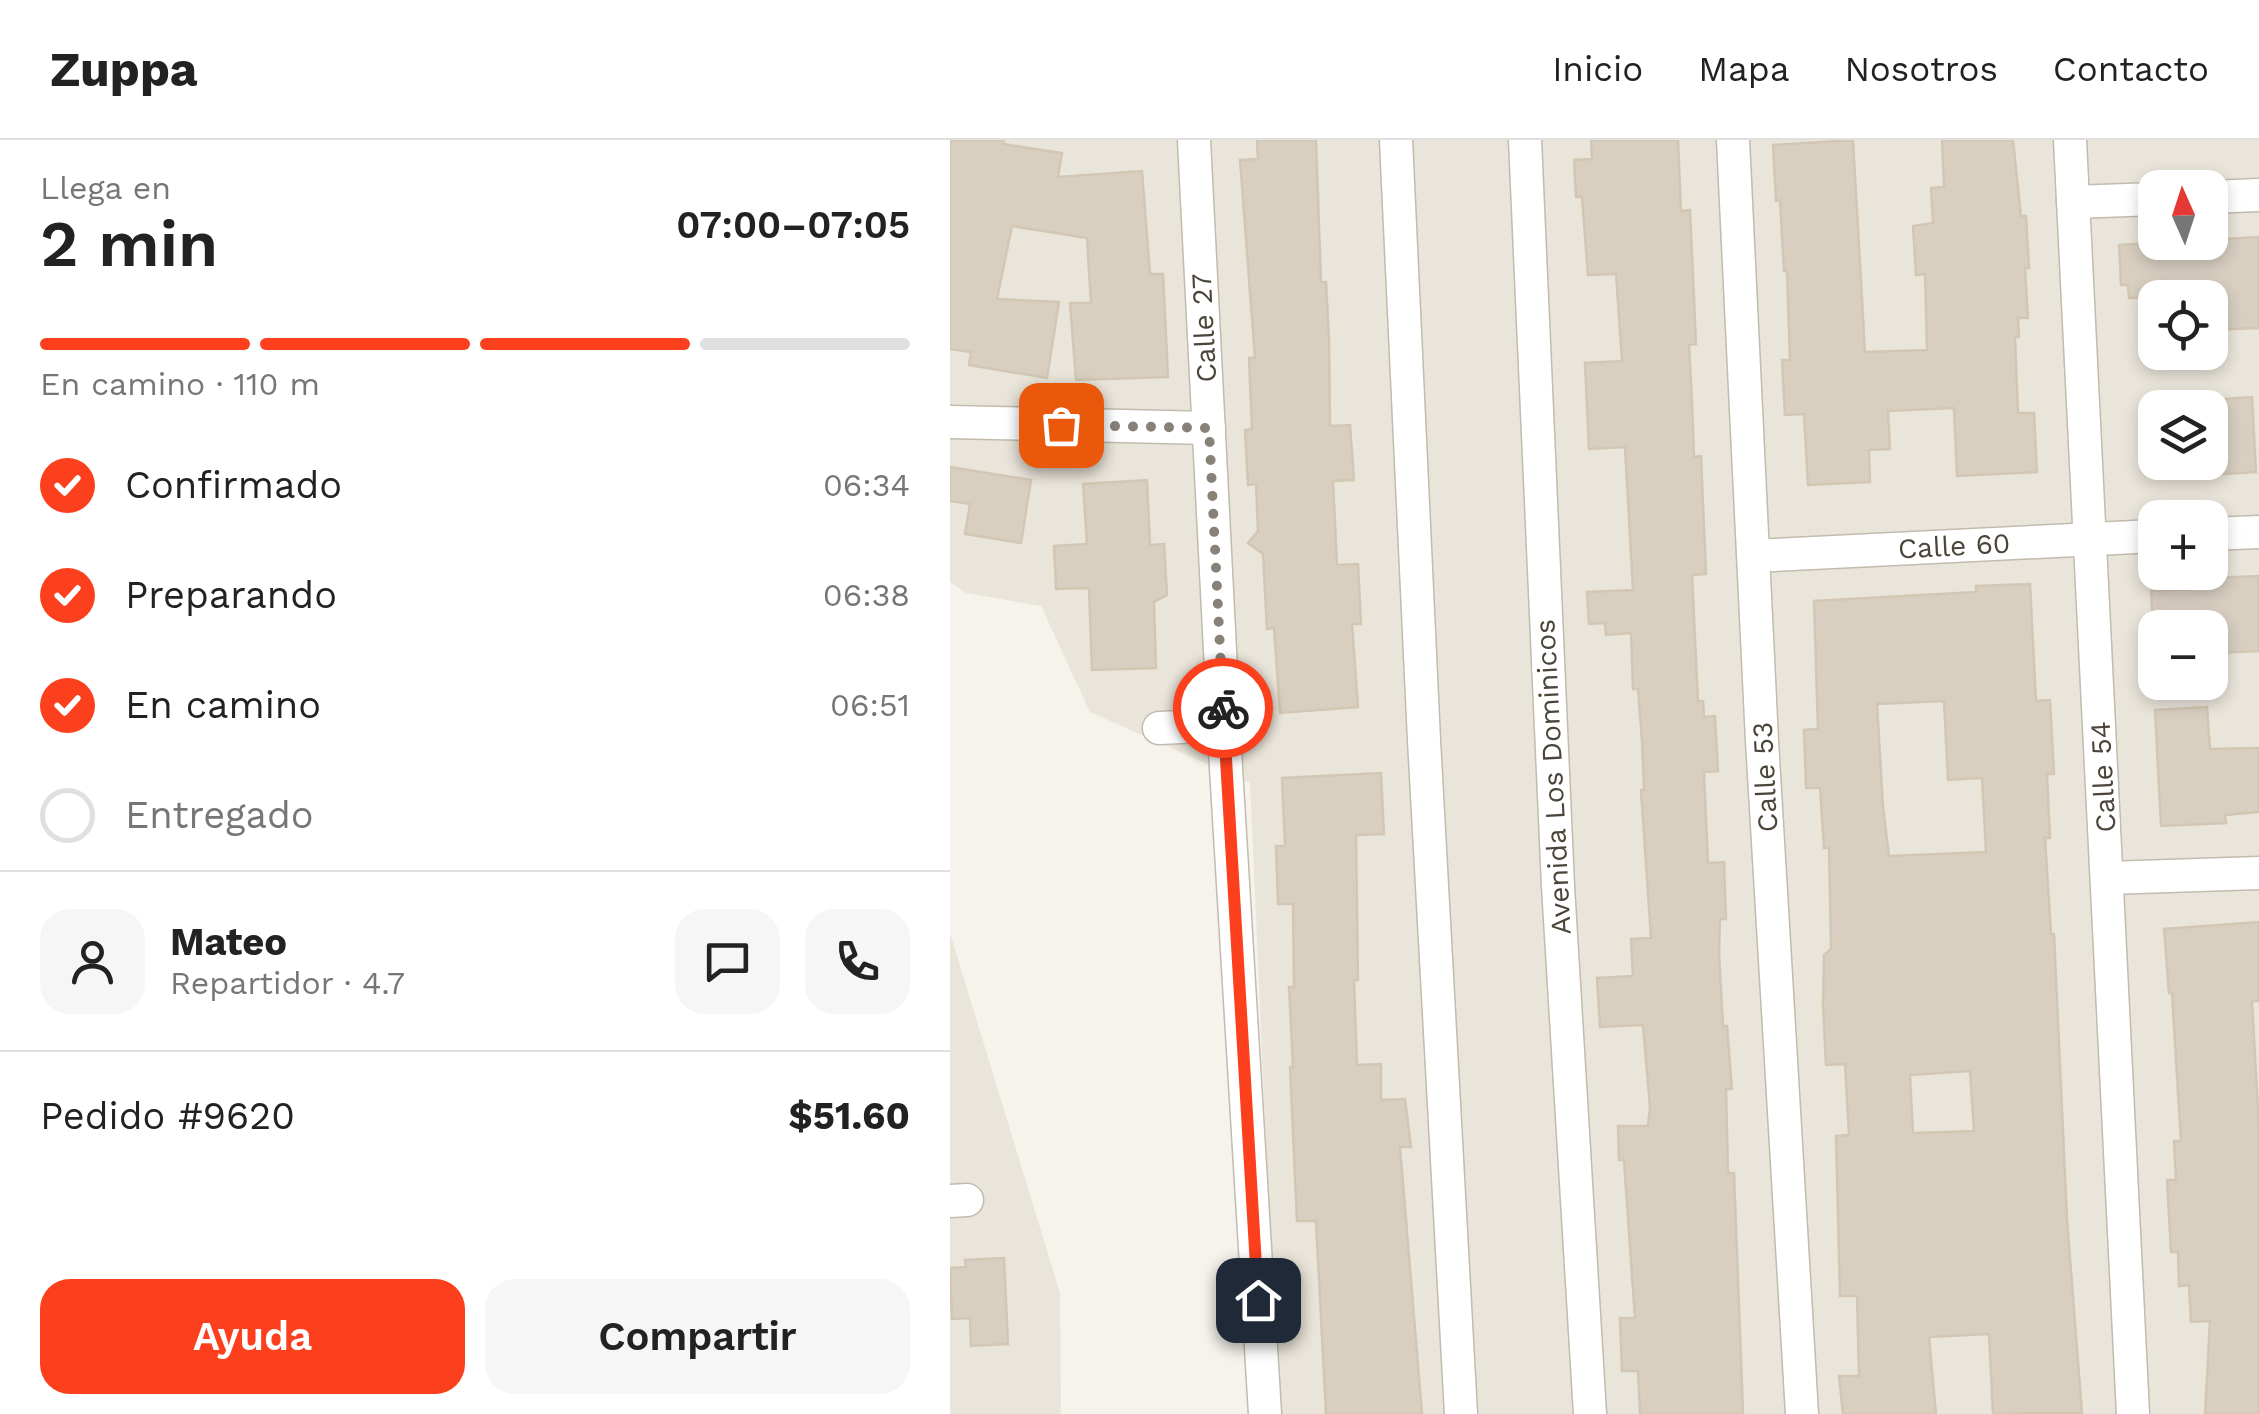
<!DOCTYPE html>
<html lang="es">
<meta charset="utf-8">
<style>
body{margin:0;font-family:"Work Sans",sans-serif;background:#f6f6f6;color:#222;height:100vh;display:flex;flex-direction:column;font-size:38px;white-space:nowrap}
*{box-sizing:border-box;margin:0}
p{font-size:32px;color:#767676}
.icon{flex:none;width:55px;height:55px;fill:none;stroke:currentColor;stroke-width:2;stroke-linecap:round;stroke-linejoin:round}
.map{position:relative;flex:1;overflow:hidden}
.sheet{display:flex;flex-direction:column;background:#fff;width:950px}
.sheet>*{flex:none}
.needle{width:65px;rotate:357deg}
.tools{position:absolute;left:1188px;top:30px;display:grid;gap:20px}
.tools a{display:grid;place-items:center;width:90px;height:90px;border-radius:20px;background:#fff;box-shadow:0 5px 15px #0003;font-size:50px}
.pin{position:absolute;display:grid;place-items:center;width:85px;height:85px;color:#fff;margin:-42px;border-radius:20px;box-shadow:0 5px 15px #0006}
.courier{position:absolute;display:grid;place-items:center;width:100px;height:100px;margin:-50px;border:8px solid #fc3f1d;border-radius:50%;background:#fff;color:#222;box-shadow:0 2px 12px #0007}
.headline em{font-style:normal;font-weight:600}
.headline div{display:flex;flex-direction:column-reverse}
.headline{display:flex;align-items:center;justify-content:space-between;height:170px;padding:0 40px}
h1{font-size:65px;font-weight:600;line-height:75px}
.bar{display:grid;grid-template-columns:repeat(4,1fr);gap:15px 10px;align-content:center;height:120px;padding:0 40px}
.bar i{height:12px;border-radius:8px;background:#e0e0e0}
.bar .selected{background:#fc3f1d}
.bar p{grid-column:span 4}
.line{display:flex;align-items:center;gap:25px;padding:0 40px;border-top:2px solid #e0e0e0}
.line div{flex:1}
.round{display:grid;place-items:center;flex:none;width:105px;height:105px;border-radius:30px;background:#f6f6f6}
ol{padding:0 40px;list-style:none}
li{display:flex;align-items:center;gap:30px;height:110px}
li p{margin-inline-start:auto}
li .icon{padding:10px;border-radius:50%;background:#fc3f1d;color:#fff;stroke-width:4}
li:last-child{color:#767676}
li i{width:55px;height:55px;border:5px solid #e0e0e0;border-radius:50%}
.primary-button{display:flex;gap:20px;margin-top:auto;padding:20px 40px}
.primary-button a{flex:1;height:115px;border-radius:30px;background:#fc3f1d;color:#fff;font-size:40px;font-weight:600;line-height:115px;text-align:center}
.primary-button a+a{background:#f6f6f6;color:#222}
header{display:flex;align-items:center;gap:60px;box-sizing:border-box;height:140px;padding:0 50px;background:#fff;border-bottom:2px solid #e0e0e0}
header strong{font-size:48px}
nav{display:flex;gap:55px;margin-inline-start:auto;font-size:35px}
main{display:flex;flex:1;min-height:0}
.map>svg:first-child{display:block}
.residential{fill:#eae5da;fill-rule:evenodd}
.building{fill:#d8cfc1;stroke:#d3c7b4;stroke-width:2.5;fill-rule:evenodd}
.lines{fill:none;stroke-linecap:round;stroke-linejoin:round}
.street-casing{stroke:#c2bbae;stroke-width:35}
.street{stroke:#fff;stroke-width:32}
.done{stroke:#878178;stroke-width:10;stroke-dasharray:0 18}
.route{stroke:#fc3f1d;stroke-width:12}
.labels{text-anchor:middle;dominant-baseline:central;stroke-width:9;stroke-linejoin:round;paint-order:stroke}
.street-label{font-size:28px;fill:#4b4439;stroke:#fff}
</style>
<header>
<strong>Zuppa</strong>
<nav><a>Inicio</a><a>Mapa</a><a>Nosotros</a><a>Contacto</a></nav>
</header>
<main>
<section class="sheet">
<div class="headline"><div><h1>2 min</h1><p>Llega en</p></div><em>07:00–07:05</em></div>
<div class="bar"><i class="selected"></i><i class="selected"></i><i class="selected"></i><i></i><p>En camino · 110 m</p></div>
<ol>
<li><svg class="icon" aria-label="check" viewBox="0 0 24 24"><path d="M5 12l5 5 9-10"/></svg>Confirmado<p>06:34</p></li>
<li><svg class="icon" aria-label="check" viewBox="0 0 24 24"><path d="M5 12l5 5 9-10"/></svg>Preparando<p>06:38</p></li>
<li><svg class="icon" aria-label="check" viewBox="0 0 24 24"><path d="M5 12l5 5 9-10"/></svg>En camino<p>06:51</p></li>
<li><i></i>Entregado</li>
</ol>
<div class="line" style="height:180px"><a class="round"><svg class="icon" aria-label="person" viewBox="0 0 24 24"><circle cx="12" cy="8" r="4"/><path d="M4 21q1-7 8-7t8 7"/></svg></a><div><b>Mateo</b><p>Repartidor · 4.7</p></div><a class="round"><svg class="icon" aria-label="chat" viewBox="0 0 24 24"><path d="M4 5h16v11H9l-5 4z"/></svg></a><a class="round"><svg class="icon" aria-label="phone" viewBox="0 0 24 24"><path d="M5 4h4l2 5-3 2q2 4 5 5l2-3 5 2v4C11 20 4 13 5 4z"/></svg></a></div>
<div class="line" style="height:130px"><div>Pedido #9620</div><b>$51.60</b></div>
<div class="primary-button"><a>Ayuda</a><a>Compartir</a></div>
</section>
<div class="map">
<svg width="1309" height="1274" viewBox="0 0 1309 1274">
<rect width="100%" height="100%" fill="#f6f3ec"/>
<!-- residential -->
<g class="residential">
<path d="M0,0H1309V1274H328L300,643L140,572L91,466L16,453L0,442ZM1205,48H1260V102H1205ZM1205,158H1260V212H1205ZM1205,268H1260V322H1205ZM1205,378H1260V432H1205ZM1205,488H1260V542H1205Z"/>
<path d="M0,793L110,1153L111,1274H0Z"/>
</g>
<!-- building -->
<g class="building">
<path d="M0,0H54L53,4L112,13L108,37L192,31L200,134H213L218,237L126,240L120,163H141L137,98L62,86L47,159L109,162L97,238L19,225L21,212L0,209Z"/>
<path d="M307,0H366L371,142H376L379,198L380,286L400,285L404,340L383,341L387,425L408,424L411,484H402L408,567L330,573L324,488L317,489L313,414L298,403L308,391L306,344L298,345L295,290L302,289L299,218H305L290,20L308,19Z"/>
<path d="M641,0H728L731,71L740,70L746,204L739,205L742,263L744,317L751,316L756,434L742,435L748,561H753L754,577L765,576L768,631L754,632L758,723L774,722L776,779H770L769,813L773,886H777L782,949H776L778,1033H784L793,1274H690L688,1231H672L670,1178H685L674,1020H669L668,986H698L700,967L693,885L650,887L647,838L683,836L681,799L701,798L691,650H694L692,601L688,549H683L681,493L656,495L655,483L639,484L637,452L683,450L675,307L639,309L635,223L672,221L666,134L638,135L632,57H626L624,20L642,19Z"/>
<path d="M903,0L915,212L977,210L975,134L966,135L963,86L983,83L981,48L994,47L992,0H1063L1071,76H1076L1079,128H1075L1078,178H1068L1069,197H1065L1068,273H1084L1087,332L1007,336L1004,268L938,271L940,309L919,310L920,342L858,345L854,274L835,275L832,220H840L837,131H834L830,60L826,61L823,5Z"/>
<path d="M1309,97V188L1260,190V158H1179L1178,145H1171L1169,105Z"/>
<path d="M1302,257L1306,332L1260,335V260Z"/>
<path d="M0,327L81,340L71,403L15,394L20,364L0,361Z"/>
<path d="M197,340L200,405L214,404L217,455L204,462L206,528L142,530L139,448L106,449L104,406L137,404L133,344Z"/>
<path d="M1309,436V511L1269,513L1267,488H1203L1201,451L1265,448L1264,438Z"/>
<path d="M1080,444L1086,561L1100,560L1104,634H1097L1100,698H1095L1101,794H1104L1117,1079L1132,1273L1043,1274L1039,1194L979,1197L986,1274H893L889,1236H909L907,1156H890L886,996L899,995L895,924L876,925L873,866L874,815L881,809L879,708H874L870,648H856L854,590L868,589L864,461L1026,452V446ZM994,561L998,640L1032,638L1036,712L939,716L933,667L927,564ZM1020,931L1024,991L963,993L960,935Z"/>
<path d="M1257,567L1260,609L1309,608V672L1275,675L1276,683L1211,686L1205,570Z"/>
<path d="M431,633L434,694L406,695L408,840H404L407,925L431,924V960L455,959L461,1007H450L472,1274H376L366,1081H347L340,927H343L339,847H344L343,764H328L326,706H335L332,638Z"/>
<path d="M1309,782V861H1302L1309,989V1274H1255L1260,1181L1241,1182L1239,1145L1229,1146L1228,1112H1221L1217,1040H1226L1224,1001H1231L1222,853H1219L1214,789Z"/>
<path d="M54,1118L58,1204L21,1206L20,1178L2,1179L0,1128L16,1127L15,1120Z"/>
</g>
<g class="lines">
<!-- street casing -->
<g class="street-casing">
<g id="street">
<path d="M244,0L276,628L315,1274"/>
<path d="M446,0L474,600L511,1274"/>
<path d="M575,0L608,746L640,1274"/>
<path d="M783,0L812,601L852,1274"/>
<path d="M1120,0L1183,1274"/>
<path d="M1260,57L1309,55"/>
<path d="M1123,62L1205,59"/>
<path d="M0,282L259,288"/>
<path d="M1260,394L1309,392"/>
<path d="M804,416L1205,396"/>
<path d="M209,588L274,585"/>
<path d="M1158,738L1309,733"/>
<path d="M0,1061L17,1060"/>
</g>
</g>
<!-- street -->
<use href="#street" class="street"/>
</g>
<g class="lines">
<!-- done -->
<path class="done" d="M111,285L259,288L273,568"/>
<!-- route -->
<path class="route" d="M273,568L308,1160"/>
</g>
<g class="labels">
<!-- street labels -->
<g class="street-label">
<text transform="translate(254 188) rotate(-93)">Calle 27</text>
<text transform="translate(1004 406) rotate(-3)">Calle 60</text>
<text transform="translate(603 637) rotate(-93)">Avenida Los Dominicos</text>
<text transform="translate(815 637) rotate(-93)">Calle 53</text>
<text transform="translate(1153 637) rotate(-93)">Calle 54</text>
</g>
</g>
</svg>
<div class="tools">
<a><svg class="needle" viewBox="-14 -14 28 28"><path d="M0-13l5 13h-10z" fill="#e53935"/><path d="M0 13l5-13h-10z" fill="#767676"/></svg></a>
<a><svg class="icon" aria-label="locate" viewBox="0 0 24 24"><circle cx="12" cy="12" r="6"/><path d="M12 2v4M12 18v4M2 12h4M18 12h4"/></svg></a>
<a><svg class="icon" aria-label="layers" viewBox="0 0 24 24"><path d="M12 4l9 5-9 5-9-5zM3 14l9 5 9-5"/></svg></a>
<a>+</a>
<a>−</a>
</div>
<div class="pin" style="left:111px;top:285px;background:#ea580c"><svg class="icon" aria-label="bag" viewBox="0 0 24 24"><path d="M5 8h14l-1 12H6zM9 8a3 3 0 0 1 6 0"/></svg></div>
<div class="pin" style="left:308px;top:1160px;background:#1f2937"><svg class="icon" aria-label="home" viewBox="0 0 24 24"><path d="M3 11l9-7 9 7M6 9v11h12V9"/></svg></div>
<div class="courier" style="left:273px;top:568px"><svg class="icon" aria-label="bike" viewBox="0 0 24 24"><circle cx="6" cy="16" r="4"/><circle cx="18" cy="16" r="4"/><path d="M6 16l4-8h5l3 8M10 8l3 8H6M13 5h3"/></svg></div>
</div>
</main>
